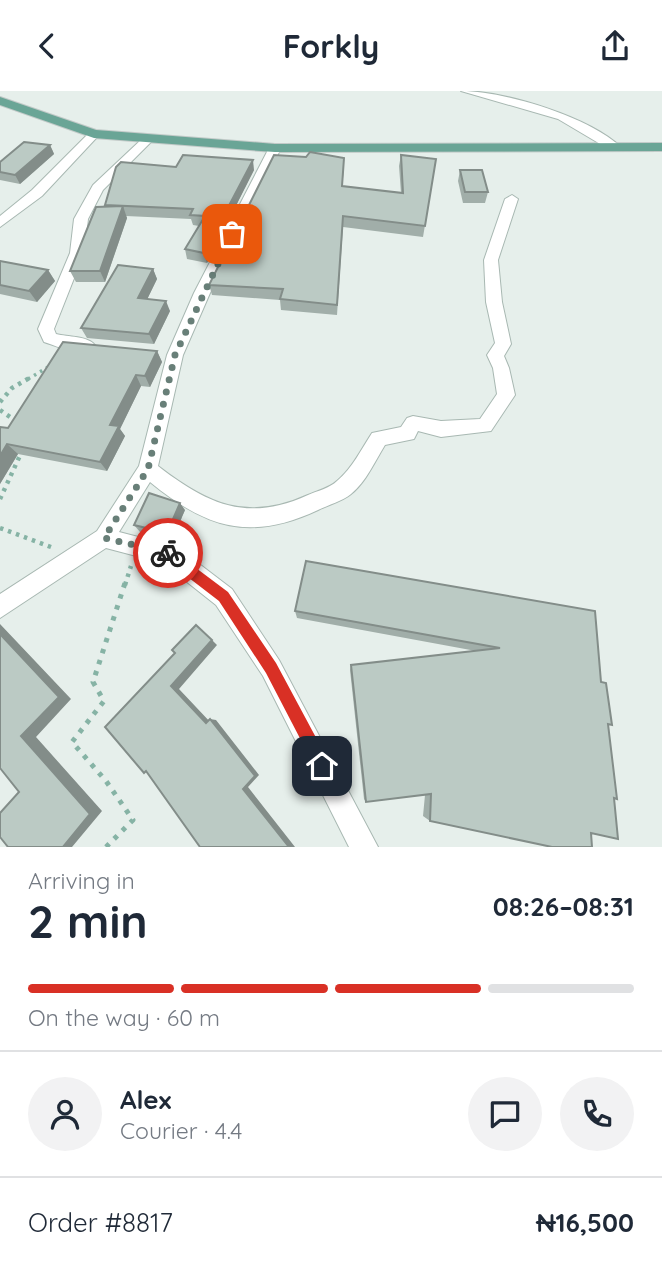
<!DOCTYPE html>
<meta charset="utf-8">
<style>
body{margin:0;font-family:Quicksand,sans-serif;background:#f2f2f3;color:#1f2937;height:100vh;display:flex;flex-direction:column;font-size:26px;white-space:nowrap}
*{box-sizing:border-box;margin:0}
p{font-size:23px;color:#747a83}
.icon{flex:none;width:38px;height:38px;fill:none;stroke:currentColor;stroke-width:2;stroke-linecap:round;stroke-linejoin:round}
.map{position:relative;height:756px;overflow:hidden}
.side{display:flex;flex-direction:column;background:#fff;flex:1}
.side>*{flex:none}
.pin{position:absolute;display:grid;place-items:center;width:60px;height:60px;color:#fff;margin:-30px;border-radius:14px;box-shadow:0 4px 10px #0006}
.courier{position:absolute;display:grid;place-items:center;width:70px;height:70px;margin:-35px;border:5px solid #d93025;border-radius:50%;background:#fff;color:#222;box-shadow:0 2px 9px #0007}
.head em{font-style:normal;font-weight:700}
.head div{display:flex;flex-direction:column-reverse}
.head{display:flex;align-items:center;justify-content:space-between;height:119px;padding:0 28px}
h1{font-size:46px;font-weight:700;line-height:52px}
.bar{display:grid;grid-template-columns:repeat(4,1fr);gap:10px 7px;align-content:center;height:84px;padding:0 28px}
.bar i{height:9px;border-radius:5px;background:#e0e1e3}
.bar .active{background:#d93025}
.bar p{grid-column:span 4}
.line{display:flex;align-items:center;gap:18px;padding:0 28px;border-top:2px solid #e0e1e3}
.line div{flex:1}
.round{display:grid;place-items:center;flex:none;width:74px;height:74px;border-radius:37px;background:#f2f2f3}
header{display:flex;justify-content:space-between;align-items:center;height:91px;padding:0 28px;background:#fff;font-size:32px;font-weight:700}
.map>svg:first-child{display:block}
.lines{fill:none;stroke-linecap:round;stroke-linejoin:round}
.street-casing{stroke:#a8b8b2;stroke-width:2}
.primary-casing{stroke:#c2cac8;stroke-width:2}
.path-far2{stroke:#86b3a5;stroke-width:3.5;stroke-dasharray:2.5 4.5;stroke-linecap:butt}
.path-far1{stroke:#86b3a5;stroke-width:4.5;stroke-dasharray:3.5 5;stroke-linecap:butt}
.path{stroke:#86b3a5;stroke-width:5;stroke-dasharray:4.5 7;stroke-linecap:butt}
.street{fill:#fff;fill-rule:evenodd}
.primary{fill:#6aa596;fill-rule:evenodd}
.wall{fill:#a1aea9}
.shaded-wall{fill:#838d89}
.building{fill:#bbcac4;stroke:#838d89;stroke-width:2}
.route{fill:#d93025}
.done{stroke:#687f78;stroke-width:7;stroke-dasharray:0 12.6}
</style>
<header><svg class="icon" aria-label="back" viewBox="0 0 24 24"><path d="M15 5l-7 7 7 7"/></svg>Forkly<svg class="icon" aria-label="share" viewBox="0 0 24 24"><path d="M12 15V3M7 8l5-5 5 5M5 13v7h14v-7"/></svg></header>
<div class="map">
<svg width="662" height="756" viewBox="0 0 662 756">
<rect width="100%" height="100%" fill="#e6efeb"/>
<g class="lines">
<!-- street casing -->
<g class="street-casing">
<g id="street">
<path d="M461,0C505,0 590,26 622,57L612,60L558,28Z"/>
<path d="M90,41L100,43L42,105L0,136V125L32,99Z"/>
<path d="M143,47L153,49L103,99L88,128L84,162L54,238L56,243C68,246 88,245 95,254C84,268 59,256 44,251L38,238L70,162L74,128L93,94Z"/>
<path d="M275,53L281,57L210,202L183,264L158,375C207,413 247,432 308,404C317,400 330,397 337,390C352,378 362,357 372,342L401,336L407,327L413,325L441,330L480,328L497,303L493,277L487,264L495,252L486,211L484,169L505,108L512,104L518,108L498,169L502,211L511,253L504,265L509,277L515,304L491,340L441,346L418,340L414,348L385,354C375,370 366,391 351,403C343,410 328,414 318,419C250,451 206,437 150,391L119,441L177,456L232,498L279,569L378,756H349L263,585L216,514L163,472L106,457L0,527V503L97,440L139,375L167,264L194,202L269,57Z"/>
</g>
</g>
<!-- primary casing -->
<g class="primary-casing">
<path id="primary" d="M0,6L96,39L275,53L662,52V60L275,61L94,47L0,14Z"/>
</g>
<!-- path-far2 -->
<path class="path-far2" d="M28,288L50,275"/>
<!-- path-far1 -->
<g class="path-far1">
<path d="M0,311L12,297L31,286"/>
<path d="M0,319L16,330"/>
<path d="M0,408L23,358"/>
<path d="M0,437L51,456"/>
<path d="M125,494L131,475"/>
</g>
<!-- path -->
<path class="path" d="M106,756L133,729L106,690L72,651L104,610L93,591L125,492"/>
<!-- street -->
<use href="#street" class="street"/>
<!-- primary -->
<use href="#primary" class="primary"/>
</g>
<!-- wall -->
<g class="wall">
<path d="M50,54L54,63L20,93L0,89V71Z"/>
<path d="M401,64L436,68L423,146L343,136L337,224L281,219L280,209L212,204L209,194L306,66L344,78L342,96L401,102L399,75Z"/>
<path d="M176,76L254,79L207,172L187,168L185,158L199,135L193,134L191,128L126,125L127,127L105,191H76L70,180L106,116L105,114Z"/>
<path d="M460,79L488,101L485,112H463L458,90Z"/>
<path d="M0,170L48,179L55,190L37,211L0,203Z"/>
<path d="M153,178L157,188L147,208L170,220L154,253L87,247L81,237Z"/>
<path d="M157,260L162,271L150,296L141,295L120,338L125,345L107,380L18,363L0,393L8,337Z"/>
<path d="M185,419L172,449L140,441L134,434Z"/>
<path d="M306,470L601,591L612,634H608L614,707L591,742L430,730L423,725L425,704L366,711L364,708L350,579L351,574L476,560L297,527L295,520Z"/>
</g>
<!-- shaded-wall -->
<g class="shaded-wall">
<path d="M50,54L54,63L20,93L15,84Z"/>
<path d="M253,69L254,79L207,172L204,162Z"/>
<path d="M123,115L127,127L105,191L100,180Z"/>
<path d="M153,178L157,188L143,217L138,207Z"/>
<path d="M48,179L55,190L37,211L29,200Z"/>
<path d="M166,210L170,220L154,253L149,243Z"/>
<path d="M157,260L162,271L150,296L145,285Z"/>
<path d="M136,284L141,295L120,338L125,345L107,380L100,371L110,334Z"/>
<path d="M7,353L18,363L0,393V365Z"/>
<path d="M180,412L185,419L172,449L167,442Z"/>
<path d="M0,533L71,608L36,646L102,720L72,756H63L21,645L0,543Z"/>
<path d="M212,549L217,554L179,598L212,633L206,632L171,595Z"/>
<path d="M210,628L216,629L259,684L248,696L295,756H289L243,698Z"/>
</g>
<!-- building -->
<g class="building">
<path d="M24,51L50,54L15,84L0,81V71Z"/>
<path d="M310,61L344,67L342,95L403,102L401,64L436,68L425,135L343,125L337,214L280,208L283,198L209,194L274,64L306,66Z"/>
<path d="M183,64L253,69L204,162L185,158L205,125L190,124L193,118L105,114L116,76L121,71L176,76Z"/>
<path d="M460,79H482L488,101H465Z"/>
<path d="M123,115L100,180H70L96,116Z"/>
<path d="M0,170L48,179L29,200L0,194Z"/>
<path d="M118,174L153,178L138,207L166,210L149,243L81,237Z"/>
<path d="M63,251L157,260L145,285L136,284L110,334L119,335L100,371L7,353L0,365V336L8,337Z"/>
<path d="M149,402L180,412L167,442L134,434Z"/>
<path d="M306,470L595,520L601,591L606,592L612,634L608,633L617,708L614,707L618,748L591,742L592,756H552L430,730L431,703L366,711L351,574L500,557L295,520Z"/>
<path d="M196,534L212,549L171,595L206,632L210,628L255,685L243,698L289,756H200L146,680L144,682L105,636L175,562L172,559Z"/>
<path d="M0,543L59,606L21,645L90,723L63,756H8L0,746V722L19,701L0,677Z"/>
</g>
<!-- route -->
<path class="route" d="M168,456L228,501L276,572L328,669L330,675L328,680L322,683L317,680L266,582L219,510L163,467V458Z"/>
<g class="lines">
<!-- done -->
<path class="done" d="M168,462L104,447L148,378L175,264L232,143"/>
</g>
</svg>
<div class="pin" style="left:232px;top:143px;background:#ea580c"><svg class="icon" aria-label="bag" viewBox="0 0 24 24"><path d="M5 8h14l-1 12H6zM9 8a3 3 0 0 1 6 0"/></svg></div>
<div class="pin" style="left:322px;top:675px;background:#1f2937"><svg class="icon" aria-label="home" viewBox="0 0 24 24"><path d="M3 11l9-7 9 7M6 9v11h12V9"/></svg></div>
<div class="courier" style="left:168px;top:462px"><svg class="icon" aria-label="bike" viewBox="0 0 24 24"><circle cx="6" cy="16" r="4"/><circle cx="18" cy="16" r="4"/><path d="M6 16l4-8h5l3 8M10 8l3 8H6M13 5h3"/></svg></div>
</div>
<section class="side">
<div class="head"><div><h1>2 min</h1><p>Arriving in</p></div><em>08:26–08:31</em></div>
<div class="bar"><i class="active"></i><i class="active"></i><i class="active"></i><i></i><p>On the way · 60 m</p></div>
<div class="line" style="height:126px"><a class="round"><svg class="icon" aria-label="person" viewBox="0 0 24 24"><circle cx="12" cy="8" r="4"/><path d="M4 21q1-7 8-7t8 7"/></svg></a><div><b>Alex</b><p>Courier · 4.4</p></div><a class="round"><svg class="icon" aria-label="chat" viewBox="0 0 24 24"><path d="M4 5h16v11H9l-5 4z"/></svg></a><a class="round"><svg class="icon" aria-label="phone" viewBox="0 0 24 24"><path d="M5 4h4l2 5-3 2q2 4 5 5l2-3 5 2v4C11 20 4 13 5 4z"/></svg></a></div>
<div class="line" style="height:91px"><div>Order #8817</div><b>₦16,500</b></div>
</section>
